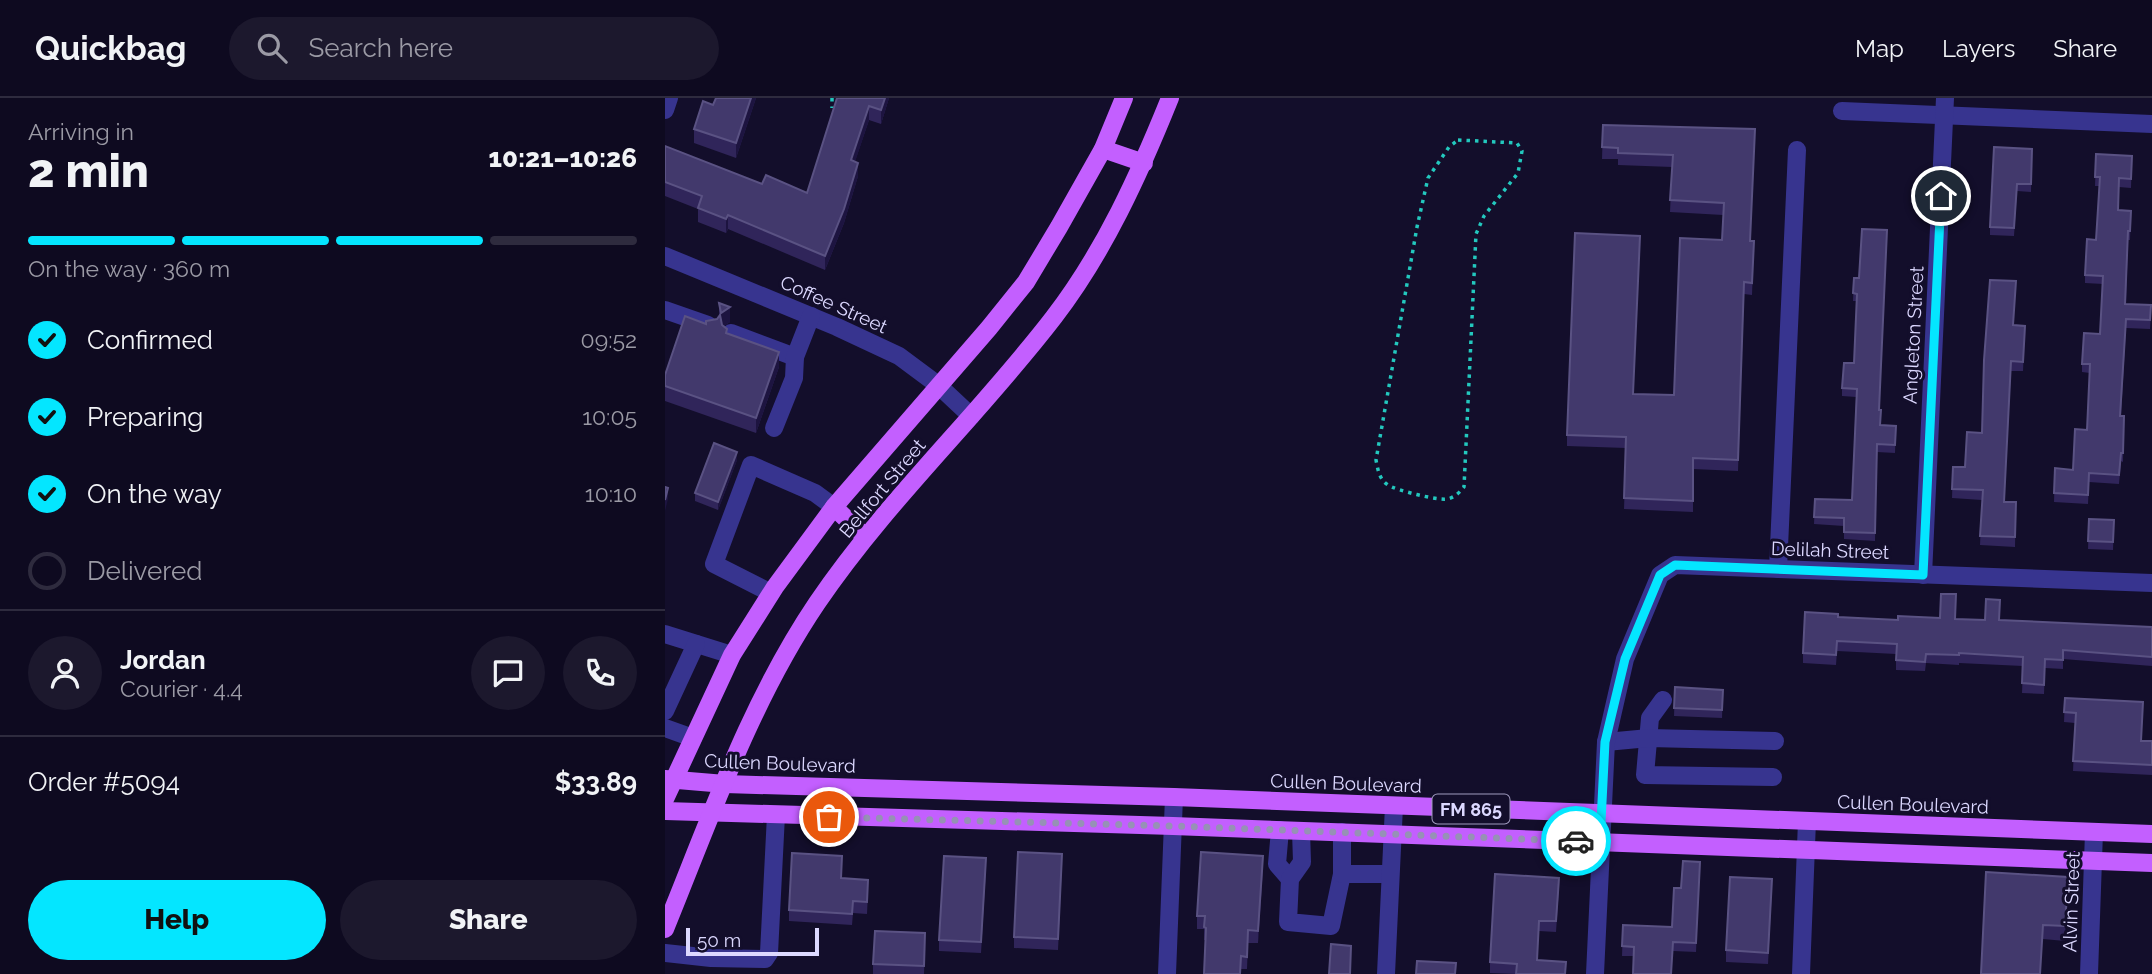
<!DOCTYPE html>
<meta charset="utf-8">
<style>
body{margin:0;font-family:Raleway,sans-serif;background:#1c182d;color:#f1f3f6;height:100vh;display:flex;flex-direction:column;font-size:26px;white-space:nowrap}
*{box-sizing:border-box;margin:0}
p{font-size:23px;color:#9b9aa5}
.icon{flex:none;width:38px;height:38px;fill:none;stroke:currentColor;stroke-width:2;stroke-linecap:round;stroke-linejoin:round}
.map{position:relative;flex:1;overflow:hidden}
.side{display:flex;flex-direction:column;background:#0e0a20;width:665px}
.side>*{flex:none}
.scale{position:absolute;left:21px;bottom:18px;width:133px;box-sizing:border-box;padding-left:7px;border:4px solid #dcd8ff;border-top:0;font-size:19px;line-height:24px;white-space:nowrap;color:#dcd8ff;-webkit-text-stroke:5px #130e2b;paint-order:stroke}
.pin{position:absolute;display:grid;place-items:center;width:60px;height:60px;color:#fff;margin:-30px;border:4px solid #fff;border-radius:50%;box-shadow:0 2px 7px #0007}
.courier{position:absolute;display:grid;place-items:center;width:70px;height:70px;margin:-35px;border:5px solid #04e6ff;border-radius:50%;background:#fff;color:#222;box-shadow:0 2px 9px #0007}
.headline em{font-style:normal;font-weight:800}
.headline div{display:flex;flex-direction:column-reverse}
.headline{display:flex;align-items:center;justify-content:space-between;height:119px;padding:0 28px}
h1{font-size:46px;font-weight:800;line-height:52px}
.bar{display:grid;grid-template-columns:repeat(4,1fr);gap:10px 7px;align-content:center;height:84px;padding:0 28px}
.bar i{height:9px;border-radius:5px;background:#2e2b3e}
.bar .active{background:#04e6ff}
.bar p{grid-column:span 4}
.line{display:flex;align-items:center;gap:18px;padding:0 28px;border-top:2px solid #2e2b3e}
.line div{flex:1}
.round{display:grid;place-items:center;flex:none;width:74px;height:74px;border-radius:37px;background:#1c182d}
ol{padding:0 28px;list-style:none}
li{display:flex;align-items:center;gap:21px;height:77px}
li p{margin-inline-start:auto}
li .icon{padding:7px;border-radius:50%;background:#04e6ff;color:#111;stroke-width:4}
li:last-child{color:#9b9aa5}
li i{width:38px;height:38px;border:4px solid #2e2b3e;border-radius:50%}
.cta{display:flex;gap:14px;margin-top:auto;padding:14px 28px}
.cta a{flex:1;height:80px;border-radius:42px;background:#04e6ff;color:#111;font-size:28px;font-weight:800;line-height:80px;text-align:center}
.cta a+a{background:#1c182d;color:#f1f3f6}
header{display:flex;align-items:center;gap:42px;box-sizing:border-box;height:98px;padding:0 35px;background:#0e0a20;border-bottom:2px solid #2e2b3e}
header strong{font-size:33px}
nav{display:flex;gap:38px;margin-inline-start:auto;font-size:24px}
.search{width:490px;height:63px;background:#1c182d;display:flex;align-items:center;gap:18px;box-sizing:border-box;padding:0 24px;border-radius:38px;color:#9b9aa5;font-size:26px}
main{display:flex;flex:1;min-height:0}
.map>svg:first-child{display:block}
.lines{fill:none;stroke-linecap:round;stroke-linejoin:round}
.path{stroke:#23c8be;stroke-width:3.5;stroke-dasharray:3.5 5;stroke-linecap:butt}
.minor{stroke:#37348f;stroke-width:18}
.major{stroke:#c35fff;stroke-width:18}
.wall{fill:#30255a}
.shaded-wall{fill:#1d1440}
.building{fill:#42396c;stroke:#5a5283;stroke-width:2}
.done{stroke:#9691b5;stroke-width:7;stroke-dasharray:0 12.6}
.route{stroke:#04e6ff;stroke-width:9}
.labels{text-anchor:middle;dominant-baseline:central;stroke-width:6;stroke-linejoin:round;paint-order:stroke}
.shield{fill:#130e2b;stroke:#a09bbf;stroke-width:2}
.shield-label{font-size:18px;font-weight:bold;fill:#dcd8ff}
.street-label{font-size:19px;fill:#dcd8ff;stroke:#130e2b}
</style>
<header>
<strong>Quickbag</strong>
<div class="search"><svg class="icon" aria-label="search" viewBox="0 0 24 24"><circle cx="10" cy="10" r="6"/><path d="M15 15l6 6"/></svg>Search here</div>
<nav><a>Map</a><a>Layers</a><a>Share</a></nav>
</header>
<main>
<section class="side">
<div class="headline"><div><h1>2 min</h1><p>Arriving in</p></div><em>10:21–10:26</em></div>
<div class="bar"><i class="active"></i><i class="active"></i><i class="active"></i><i></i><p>On the way · 360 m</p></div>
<ol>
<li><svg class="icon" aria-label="check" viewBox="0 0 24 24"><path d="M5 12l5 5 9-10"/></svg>Confirmed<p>09:52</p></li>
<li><svg class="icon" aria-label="check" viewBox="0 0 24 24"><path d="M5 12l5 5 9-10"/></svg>Preparing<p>10:05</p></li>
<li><svg class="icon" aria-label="check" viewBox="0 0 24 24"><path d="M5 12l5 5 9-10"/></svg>On the way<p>10:10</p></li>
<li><i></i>Delivered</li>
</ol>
<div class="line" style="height:126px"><a class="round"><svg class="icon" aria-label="person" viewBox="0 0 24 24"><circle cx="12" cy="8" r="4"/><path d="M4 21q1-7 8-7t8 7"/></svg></a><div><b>Jordan</b><p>Courier · 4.4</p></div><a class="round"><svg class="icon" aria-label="chat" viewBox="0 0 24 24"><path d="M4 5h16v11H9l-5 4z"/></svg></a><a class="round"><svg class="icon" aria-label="phone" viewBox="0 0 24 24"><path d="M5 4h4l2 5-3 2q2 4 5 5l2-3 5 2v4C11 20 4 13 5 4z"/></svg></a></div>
<div class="line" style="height:91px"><div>Order #5094</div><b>$33.89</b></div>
<div class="cta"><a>Help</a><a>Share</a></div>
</section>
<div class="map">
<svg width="1487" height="876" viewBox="0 0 1487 876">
<rect width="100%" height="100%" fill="#130e2b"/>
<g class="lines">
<!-- path -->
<g class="path">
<path d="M167,0V10"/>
<path d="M793,42L852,45L857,53L853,75L819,118L811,136L799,389C795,394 789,400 782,401C774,403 730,392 723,387C714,381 713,372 711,362L752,129L763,80L784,49Z"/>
</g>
<!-- minor -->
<g class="minor">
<path d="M0,12L4,0"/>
<path d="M1177,13L1487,26"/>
<path d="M0,158L172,229L234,258L273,287L306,318"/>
<path d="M0,212L43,227"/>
<path d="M66,235L130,259"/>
<path d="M109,330L129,280L130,259L146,218"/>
<path d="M1113,471L1132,52"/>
<path d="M1258,477L1280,0"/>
<path d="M106,495L49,466L86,367L150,395L169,409"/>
<path d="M0,536L67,557"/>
<path d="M998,602L985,620L980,677L1108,679"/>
<path d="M0,613L31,546"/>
<path d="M0,630L28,640"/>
<path d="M941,644L984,640L1110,643"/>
<path d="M615,732L612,766L625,781"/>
<path d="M636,733L637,764L625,781L623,824L666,828L677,776"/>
<path d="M677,734V776H725"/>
<path d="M0,855L46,860L100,861L104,855L111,717"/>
<path d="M502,876L509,699"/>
<path d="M721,876L729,708"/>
<path d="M930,876L941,644L960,561L995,477L1010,467L1487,485"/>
<path d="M1136,876L1142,723"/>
<path d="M1424,876L1429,734"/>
</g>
<!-- major -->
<g class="major">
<path d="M438,51L479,65"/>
<path d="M169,409L200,439"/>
<path d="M0,681L60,686L509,699L1487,736"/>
<path d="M0,701L67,557L110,489L169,409L324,230L361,184L394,129L438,51L459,0"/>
<path d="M0,713L508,728L1487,765"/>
<path d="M0,831C45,721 85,604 152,505C222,402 313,318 389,219C439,154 474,77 505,0"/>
</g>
</g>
<!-- wall -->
<g class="wall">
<path d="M51,0H91L71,60L29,45V31L48,7Z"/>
<path d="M172,0H224L216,26L204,22L190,63L193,78L179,125L160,172L63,131L61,135L33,124V111L0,98V48L97,86L142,95Z"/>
<path d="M938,27L1090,31L1085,143H1089L1087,197L1079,196L1073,373L1028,371V414L959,411L961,350L902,348V337L969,296L1009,297L1057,142L1058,117L1005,114L1007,69L953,67V61H937Z"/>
<path d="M1367,51L1366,94L1352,93L1349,138L1325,137V129Z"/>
<path d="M1431,56L1467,58L1466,90L1454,89L1453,112L1466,113L1465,142H1463L1461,206L1486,216L1485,231L1461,230L1456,318H1459L1458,364L1456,363L1454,386L1424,384L1423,406L1389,404L1390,370L1408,372L1422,332L1425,275L1417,274V266L1435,236L1438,186L1420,185V177L1431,142L1434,88H1430Z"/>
<path d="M1189,180H1194L1216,327L1231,328L1230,355L1212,354L1210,443L1179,441V428L1149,426L1150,401L1187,402L1191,299L1177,298V290L1189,265L1192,203H1188Z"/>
<path d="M54,205L65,224L59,228L62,236L114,269L91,335L0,303V277L41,226L52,221L54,219Z"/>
<path d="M1360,228L1358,273H1346L1339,404H1351L1350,449L1315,447L1317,402L1287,400L1288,369H1300L1317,335Z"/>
<path d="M72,362L53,412L30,403V395Z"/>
<path d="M1424,421L1449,422L1448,452L1423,451Z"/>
<path d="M1173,519L1233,522L1275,520L1487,529V568L1398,561V571L1380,570L1379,596L1357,595L1358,568L1294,565V567L1261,565L1260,573L1231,572V556L1172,553L1171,567L1138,565V555Z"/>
<path d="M1010,589L1058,592L1057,620L1009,618Z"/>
<path d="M1400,600L1478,614L1476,643H1487V677L1408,673L1410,625L1399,624Z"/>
<path d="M1035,764L1031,854L1008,853L968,858H957L958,827L1007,829L1016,790Z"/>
<path d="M397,768L393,852L349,850V839Z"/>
<path d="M177,769V781L203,794L202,816L188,815L187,827L124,823V812Z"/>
<path d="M598,770L593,845H583L582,871H576L575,876H539L541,842H539V831H532V818Z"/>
<path d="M321,771L316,855L274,853V842Z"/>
<path d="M1321,774L1403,794L1400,843L1378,841Z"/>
<path d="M894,790L891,834L874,833L872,862L901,864V876H851L825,875V864Z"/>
<path d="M1107,792L1103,866L1061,864V852Z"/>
<path d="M260,847L259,876H208V866Z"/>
</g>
<!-- shaded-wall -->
<g class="shaded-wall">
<path d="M86,0H91L71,60V45Z"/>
<path d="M220,0H224L216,26V12Z"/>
<path d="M204,8V22L186,76V62Z"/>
<path d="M193,65V78L179,125L160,172V158Z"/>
<path d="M63,117V131L61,135V121Z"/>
<path d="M65,209V224L56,230V215Z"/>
<path d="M114,254V269L91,335V320Z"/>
<path d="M72,354V362L53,412V404Z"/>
<path d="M3,390V401L0,413V402Z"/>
<path d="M598,758V770L593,845V833Z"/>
<path d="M1403,779V794L1400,843V828Z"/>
</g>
<!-- building -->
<g class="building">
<path d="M51,0H86L71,45L29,31L38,3L48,7Z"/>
<path d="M172,0H220L216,12L204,8L186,62L193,65L179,111L160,158L63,117L61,121L33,110L37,98L0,84V48L97,86L101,77L142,95Z"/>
<path d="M938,27L1090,31L1085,143H1089L1087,185L1079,184L1073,362L1028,360V403L959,400L961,339L902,337L910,135L975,138L968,296L1009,297L1015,140L1057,142L1059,105L1005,102L1008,57L953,55V50L937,49Z"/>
<path d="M1329,49L1367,51L1366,86H1352L1349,130L1325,129Z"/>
<path d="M1431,56L1467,58L1466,81L1454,80L1453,112L1466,113L1465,133H1463L1460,206L1486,207L1485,222L1461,221L1455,318H1459L1458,355H1456L1454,377L1424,375L1423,397L1389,395L1390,370L1408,372L1410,331L1422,332L1425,266H1417L1419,235L1435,236L1438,178L1420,177L1422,141L1431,142L1435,79H1430Z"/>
<path d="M1197,131L1222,132L1214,312H1216L1215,327L1231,328L1230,347L1212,346L1210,435L1179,434V420L1149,419L1150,401L1187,402L1192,291L1177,290L1179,265H1189L1192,196L1188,195L1189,180H1194Z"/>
<path d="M1325,182L1351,183L1348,227L1360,228L1358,264L1346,263L1339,404H1351L1350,439L1315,438L1318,392L1287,391L1288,369H1300L1302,334L1317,335L1319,262Z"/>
<path d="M54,205L65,209L56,215Z"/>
<path d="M55,217L57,227L62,231L61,235L114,254L91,320L0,288V277L20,218L41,226V223L52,221Z"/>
<path d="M49,345L72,354L53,404L30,395Z"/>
<path d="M0,389L3,390L0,402Z"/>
<path d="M1424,421L1449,422L1448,444L1423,443Z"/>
<path d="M1276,496H1291L1290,521L1320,522L1321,501L1335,502L1334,522L1487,529V559L1398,552V562L1380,561L1379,587L1357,585L1358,559L1294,555V557L1261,556L1260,564L1231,562L1232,546L1172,543L1171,557L1138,555L1140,514L1173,516V519L1233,522V518L1275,520Z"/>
<path d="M1010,589L1058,592L1057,612L1009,610Z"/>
<path d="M1400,600L1478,604L1476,643H1487V667L1408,663L1411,615L1399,614Z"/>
<path d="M353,754L397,756L393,841L349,839Z"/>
<path d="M536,754L598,758L593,833L583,832L582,859L576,858L575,876H539L541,830L539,829L540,818H532Z"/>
<path d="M127,755L177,758L176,780L203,782L202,804L188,803L187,816L124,812Z"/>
<path d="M279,758L321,760L316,844L274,842Z"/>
<path d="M1018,763L1035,764L1031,845L1008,844L1006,876H968L969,849L957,848L958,827L1007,829L1009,790H1016Z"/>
<path d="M1321,774L1403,779L1400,828L1378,827L1375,876H1316Z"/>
<path d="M830,776L894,780L891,823H874L872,862L901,864L900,876H851L852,866L825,864Z"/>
<path d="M1065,779L1107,781L1103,855L1061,852Z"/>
<path d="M210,833L260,835L259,868L208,866Z"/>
<path d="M666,846L686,848L685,876H664Z"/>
<path d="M752,863L791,865L790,876H751Z"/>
</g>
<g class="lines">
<!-- done -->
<path class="done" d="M164,719L508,728L911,743"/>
<!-- route -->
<path class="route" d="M911,743L935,744L940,644L960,561L995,477L1010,467L1258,477L1276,98"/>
</g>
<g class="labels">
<!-- shield labels -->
<rect class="shield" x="767.5" y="696.5" width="77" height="29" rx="5"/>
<g class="shield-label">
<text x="806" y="711">FM 865</text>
</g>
<!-- street labels -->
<g class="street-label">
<text transform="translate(169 206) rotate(24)">Coffee Street</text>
<text transform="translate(1248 237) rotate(-87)">Angleton Street</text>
<text transform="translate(217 390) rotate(-50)">Bellfort Street</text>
<text transform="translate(1165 452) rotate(2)">Delilah Street</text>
<text transform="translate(115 665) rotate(2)">Cullen Boulevard</text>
<text transform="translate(681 685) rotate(2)">Cullen Boulevard</text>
<text transform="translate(1248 706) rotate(2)">Cullen Boulevard</text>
<text transform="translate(1406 804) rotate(-88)">Alvin Street</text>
</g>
</g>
</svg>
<div class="scale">50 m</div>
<div class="pin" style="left:164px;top:719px;background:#ea580c"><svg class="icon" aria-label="bag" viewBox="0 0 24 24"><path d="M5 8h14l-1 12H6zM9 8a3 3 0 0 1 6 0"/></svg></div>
<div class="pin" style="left:1276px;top:98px;background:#1f2937"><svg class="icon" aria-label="home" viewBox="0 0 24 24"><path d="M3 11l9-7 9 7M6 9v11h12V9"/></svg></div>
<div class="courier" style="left:911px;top:743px"><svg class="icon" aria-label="car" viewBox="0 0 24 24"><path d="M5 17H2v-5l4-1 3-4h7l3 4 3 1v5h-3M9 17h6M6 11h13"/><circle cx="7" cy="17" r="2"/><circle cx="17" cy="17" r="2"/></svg></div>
</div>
</main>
